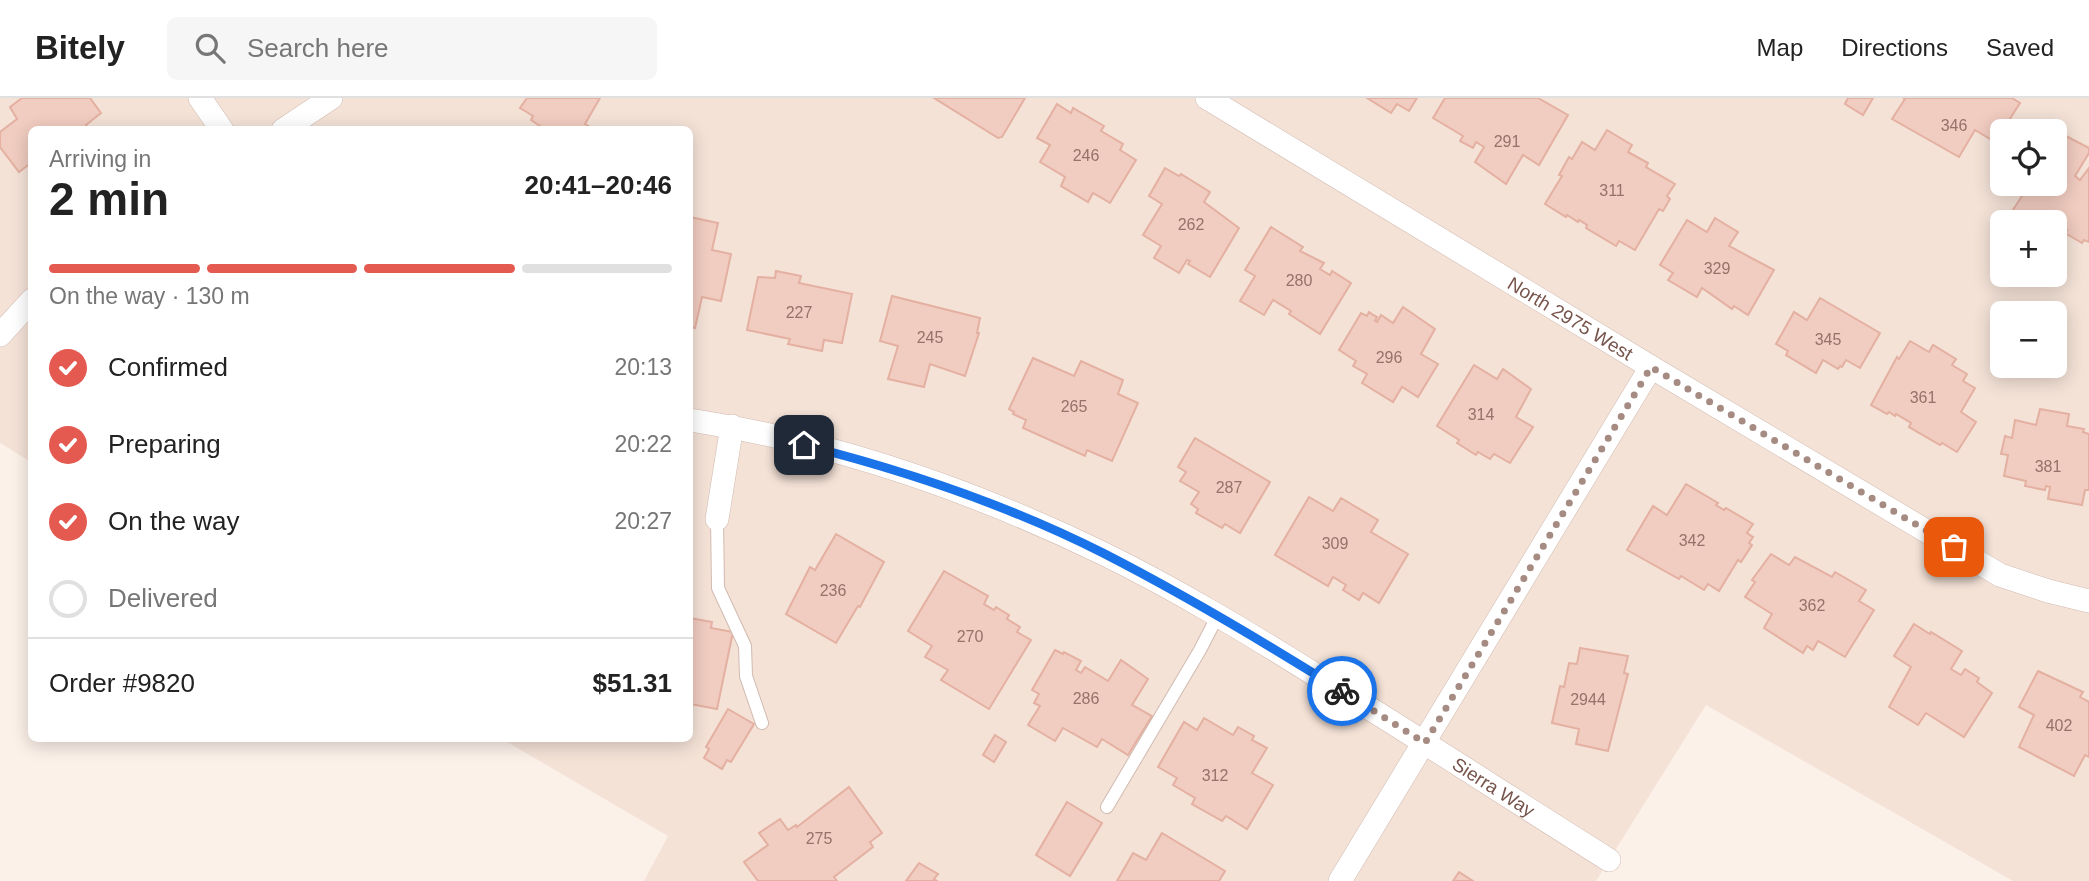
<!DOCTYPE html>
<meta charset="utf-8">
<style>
body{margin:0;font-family:Helvetica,sans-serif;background:#f6f6f6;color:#222;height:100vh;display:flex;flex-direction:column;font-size:26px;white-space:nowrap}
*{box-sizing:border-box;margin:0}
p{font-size:23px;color:#767676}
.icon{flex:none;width:38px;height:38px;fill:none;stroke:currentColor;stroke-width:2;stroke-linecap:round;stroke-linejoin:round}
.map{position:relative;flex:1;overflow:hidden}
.side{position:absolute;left:28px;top:28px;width:665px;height:616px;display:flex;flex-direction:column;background:#fff;border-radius:10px;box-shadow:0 4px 18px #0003}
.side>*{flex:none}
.fabs{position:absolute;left:1990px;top:21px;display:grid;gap:14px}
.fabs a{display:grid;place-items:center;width:77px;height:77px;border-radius:10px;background:#fff;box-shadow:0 4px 18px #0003;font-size:35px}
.pin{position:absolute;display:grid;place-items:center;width:60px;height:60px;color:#fff;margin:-30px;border-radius:14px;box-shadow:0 4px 10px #0006}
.courier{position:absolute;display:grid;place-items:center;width:70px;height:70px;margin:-35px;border:5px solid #1a73e8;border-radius:50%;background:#fff;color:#222;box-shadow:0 2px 9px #0007}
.summary em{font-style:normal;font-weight:800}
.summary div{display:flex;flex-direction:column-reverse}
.summary{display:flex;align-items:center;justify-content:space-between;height:119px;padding:0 21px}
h1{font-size:46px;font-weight:800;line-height:52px}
.bar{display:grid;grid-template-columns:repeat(4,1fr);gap:10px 7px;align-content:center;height:84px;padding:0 21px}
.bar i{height:9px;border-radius:5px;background:#e0e0e0}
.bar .current{background:#e45950}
.bar p{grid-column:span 4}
.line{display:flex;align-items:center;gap:18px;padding:0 21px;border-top:2px solid #e0e0e0}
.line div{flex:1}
ol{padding:0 21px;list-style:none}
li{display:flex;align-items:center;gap:21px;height:77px}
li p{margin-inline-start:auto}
li .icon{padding:7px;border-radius:50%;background:#e45950;color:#fff;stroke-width:4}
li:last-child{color:#767676}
li i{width:38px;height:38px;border:4px solid #e0e0e0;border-radius:50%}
header{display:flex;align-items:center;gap:42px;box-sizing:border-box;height:98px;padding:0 35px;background:#fff;border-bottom:2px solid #e0e0e0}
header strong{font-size:33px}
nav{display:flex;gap:38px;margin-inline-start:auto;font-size:24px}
.search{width:490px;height:63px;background:#f6f6f6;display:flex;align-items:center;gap:18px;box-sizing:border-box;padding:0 24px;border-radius:10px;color:#767676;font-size:26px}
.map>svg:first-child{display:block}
.residential{fill:#f4e2d7;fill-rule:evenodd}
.building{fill:#f1ccc0;stroke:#e4b0a1;stroke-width:2}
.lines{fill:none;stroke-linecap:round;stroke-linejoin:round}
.service-casing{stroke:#d1bab0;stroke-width:14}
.minor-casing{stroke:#d1bab0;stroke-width:24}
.service{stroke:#fff;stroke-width:12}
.minor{stroke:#fff;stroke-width:23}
.done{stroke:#a68b83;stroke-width:7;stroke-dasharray:0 12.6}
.route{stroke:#1a73e8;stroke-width:9}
.labels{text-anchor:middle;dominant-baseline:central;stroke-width:5;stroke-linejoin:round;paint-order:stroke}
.number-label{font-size:16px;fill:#967269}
.street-label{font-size:19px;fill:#77544c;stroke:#fff6ef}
</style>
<header>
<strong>Bitely</strong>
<div class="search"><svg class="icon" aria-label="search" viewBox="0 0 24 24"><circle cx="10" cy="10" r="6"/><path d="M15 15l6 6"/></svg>Search here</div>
<nav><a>Map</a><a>Directions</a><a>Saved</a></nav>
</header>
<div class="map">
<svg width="2089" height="783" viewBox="0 0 2089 783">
<rect width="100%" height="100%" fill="#fcf1e9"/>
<!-- residential -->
<path class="residential" d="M0,0H2089V783H2013L1706,607L1596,783H644L668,738L502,641L690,640V32H32L31,364L0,345ZM2002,33H2054V86H2002ZM2002,124H2054V177H2002ZM2002,215H2054V268H2002Z"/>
<!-- building -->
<g class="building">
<path d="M22,0H90L101,15L86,27L89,32H32V64L19,74L0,49V34L17,21L10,9Z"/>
<path d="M527,0H600L585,26L595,32H546L531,22L533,18L520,10Z"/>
<path d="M934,0H1025L1002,39L998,40Z"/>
<path d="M1367,0H1417L1409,13L1397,6L1391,15Z"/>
<path d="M1445,0H1538L1568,17L1539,67L1523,57L1506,86L1475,64L1484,49L1476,44L1473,50L1460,43L1463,38L1433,20Z"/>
<path d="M1848,0H1873L1863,17L1845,6Z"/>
<path d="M1903,0H2012L2020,5L1995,44L1975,32L1959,59L1892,21L1905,1Z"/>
<path d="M1057,6L1071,15L1073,10L1104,28L1101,33L1123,46L1120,52L1136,62L1110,105L1093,95L1088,104L1061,88L1065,79L1040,64L1050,47L1037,40Z"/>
<path d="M1607,32L1632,47L1628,54L1648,65L1646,69L1675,86L1667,98L1670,101L1663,113L1659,111L1635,152L1619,143L1616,148L1586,130L1587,127L1579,122L1578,124L1567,117L1566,119L1545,106L1562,78L1559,77L1569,59L1572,61L1582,44L1595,52Z"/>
<path d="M2060,35L2089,50V55L2075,78L2080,82L2089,70V144L2084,142L2082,145L2065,135L2067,132L2049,121L2047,124H2026L2011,115L2022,98L2006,87L2007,86H2054V44Z"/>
<path d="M1165,70L1179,78L1181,76L1210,94L1204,104L1239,130L1210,179L1188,166L1190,163L1187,162L1179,175L1154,160L1161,148L1143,137L1162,106L1149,98Z"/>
<path d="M690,119L718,125L712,152L731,156L721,203L702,199L695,230L690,229Z"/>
<path d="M1715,120L1738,134L1729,148L1774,172L1748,217L1734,208L1732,211L1702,190L1697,199L1668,182L1673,175L1660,167L1687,122L1707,134Z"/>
<path d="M1271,129L1303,149L1300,153L1324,165L1320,171L1330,177L1332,173L1351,185L1320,236L1289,216L1291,213L1273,202L1264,217L1240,203L1255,178L1245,172Z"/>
<path d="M776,173L801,178L799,185L852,196L842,245L824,242L822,253L788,246L790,241L747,232L758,179L775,180Z"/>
<path d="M892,198L980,220L977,235H979L965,278L930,266L924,289L888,281L898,248L880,243Z"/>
<path d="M1820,200L1880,235L1860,270L1846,262L1842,269L1840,268L1838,271L1823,262L1816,275L1786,257L1788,253L1776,246L1794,214L1807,222Z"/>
<path d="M1403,209L1435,231L1421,256L1438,266L1418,299L1402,289L1393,304L1362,285L1367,276L1353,268L1356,263L1339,252L1361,215L1367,218L1369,214L1373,217L1377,219L1375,223L1377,224L1381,217L1393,225Z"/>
<path d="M1910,243L1929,254L1933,247L1956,261L1952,267L1967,276L1963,283L1975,290L1961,314L1976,324L1957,354L1942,345L1940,347L1909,329L1911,325L1896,316L1895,318L1889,314L1887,316L1871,307L1897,259L1899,261Z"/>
<path d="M1033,260L1074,278L1081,263L1123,282L1118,296L1138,305L1112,363L1087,352L1085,358L1023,330L1026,322L1013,316L1014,314L1009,311Z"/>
<path d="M1474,267L1497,281L1503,271L1531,291L1516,319L1533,329L1510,365L1494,356L1490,361L1478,354L1476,357L1457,345L1459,342L1437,328Z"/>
<path d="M2040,311L2069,316L2067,328L2084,331L2083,334L2089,336V392H2085L2082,407L2048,401L2050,389L2046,388L2045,392L2025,388L2026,383L2004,378L2008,357L2001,356L2005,338L2012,340L2015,322L2036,327Z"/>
<path d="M1195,340L1270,384L1240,435L1225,426L1222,430L1196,415L1198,411L1191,406L1199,394L1180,383L1186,374L1178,369Z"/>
<path d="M1686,386L1718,405L1716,407L1724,412L1726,410L1753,426L1747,435L1753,439L1749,445L1752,447L1741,464L1738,462L1719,493L1708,486L1704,492L1681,478L1679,481L1627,452L1653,408L1667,417Z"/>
<path d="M1309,399L1333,413L1341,400L1378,422L1371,434L1408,456L1379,505L1363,495L1359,502L1343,492L1346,487L1333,479L1328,488L1275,457Z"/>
<path d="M836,436L884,464L860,509L858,508L836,545L786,516L810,469L815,472Z"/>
<path d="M1771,456L1789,467L1795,459L1832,479L1835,474L1866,492L1859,503L1874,512L1845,559L1818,543L1813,552L1807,548L1803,555L1764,530L1772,516L1745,499L1755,484L1752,482Z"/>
<path d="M944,473L988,498L984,506L994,512L996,509L1009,517L1007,521L1020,529L1017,534L1031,542L989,611L941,582L948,572L925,559L932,548L908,533Z"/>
<path d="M690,520L712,524L711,530L733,534L717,611L690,606Z"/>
<path d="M1914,526L1930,536L1931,534L1962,553L1951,571L1961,577L1965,571L1979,580L1977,584L1992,595L1964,639L1926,615L1918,627L1889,609L1911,569L1894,558Z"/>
<path d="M1580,550L1628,558L1624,575L1628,576L1608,653L1576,646L1579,631L1552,625L1560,588L1564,589L1569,565L1577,566Z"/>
<path d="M1055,552L1063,556L1064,554L1081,563L1076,572L1081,575L1085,569L1108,583L1121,562L1148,581L1132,607L1152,618L1128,657L1102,641L1097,649L1063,630L1055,643L1028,627L1040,608L1034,605L1039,596L1032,592Z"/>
<path d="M2038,573L2083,594L2080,599L2089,604V659L2085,657L2074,678L2019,649L2034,617L2019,609Z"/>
<path d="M728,611L754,626L731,664L727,662L722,671L704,660L709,651L706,649Z"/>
<path d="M1204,620L1233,637L1238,629L1254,638L1252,642L1267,650L1252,675L1273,687L1247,731L1226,718L1222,723L1192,706L1195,700L1173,687L1177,680L1158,669L1184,624L1197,632Z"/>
<path d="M995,637L1006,644L994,664L983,657Z"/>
<path d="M849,689L882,735L870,744L873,749L834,779L837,783H758L744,764L768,747L759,735L780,721L788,732L796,727L797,729Z"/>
<path d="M1067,704L1102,725L1070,778L1036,757Z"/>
<path d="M1162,735L1225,773L1219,783H1117L1133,755L1146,762Z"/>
<path d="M919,765L938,776L934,781L937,783H906Z"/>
<path d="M1459,774L1473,783H1453Z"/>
</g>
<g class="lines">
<!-- service casing -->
<g class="service-casing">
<g id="service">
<path d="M717,421L718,490L745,548L746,578L762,625"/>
<path d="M1107,709L1200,552L1218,517"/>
</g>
</g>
<!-- minor casing -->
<g class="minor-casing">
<g id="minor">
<path d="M200,0L222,32"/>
<path id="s1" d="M1207,0L1651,269L2000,477L2048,493L2089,503"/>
<path d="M283,32L331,0"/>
<path d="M0,237L32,202"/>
<path id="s2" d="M690,322C832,344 972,392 1102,455C1178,492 1250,536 1322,581C1419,640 1513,702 1609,762"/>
<path d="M717,421L732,328"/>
<path d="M1340,783L1651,269"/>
</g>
</g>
<!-- service -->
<use href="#service" class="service"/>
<!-- minor -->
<use href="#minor" class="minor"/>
</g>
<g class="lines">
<!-- done -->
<path class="done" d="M1342,593L1425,645L1651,269L1954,449"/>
<!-- route -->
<path class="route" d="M804,347C907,373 1008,407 1103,455C1185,497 1264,544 1342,593"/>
</g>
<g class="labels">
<!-- number labels -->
<g class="number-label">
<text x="1954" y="27">346</text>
<text x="1507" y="43">291</text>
<text x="1086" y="57">246</text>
<text x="1612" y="92">311</text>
<text x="1191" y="126">262</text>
<text x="1717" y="170">329</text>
<text x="1299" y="182">280</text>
<text x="799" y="214">227</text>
<text x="930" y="239">245</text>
<text x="1828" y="241">345</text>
<text x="1389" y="259">296</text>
<text x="1923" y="299">361</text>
<text x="1074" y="308">265</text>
<text x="1481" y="316">314</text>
<text x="2048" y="368">381</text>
<text x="1229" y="389">287</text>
<text x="1692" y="442">342</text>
<text x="1335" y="445">309</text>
<text x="833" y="492">236</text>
<text x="1812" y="507">362</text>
<text x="970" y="538">270</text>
<text x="1086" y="600">286</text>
<text x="1588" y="601">2944</text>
<text x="2059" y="627">402</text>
<text x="1215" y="677">312</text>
<text x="819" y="740">275</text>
</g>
<!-- street labels -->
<g class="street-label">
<text stroke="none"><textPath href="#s1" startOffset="425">North 2975 West</textPath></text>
<text stroke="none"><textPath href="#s2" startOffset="891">Sierra Way</textPath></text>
</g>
</g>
</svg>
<div class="fabs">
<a><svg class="icon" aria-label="locate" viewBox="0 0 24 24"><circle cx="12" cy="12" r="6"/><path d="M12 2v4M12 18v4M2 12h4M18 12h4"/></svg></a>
<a>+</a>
<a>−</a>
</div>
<div class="pin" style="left:1954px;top:449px;background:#ea580c"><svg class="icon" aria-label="bag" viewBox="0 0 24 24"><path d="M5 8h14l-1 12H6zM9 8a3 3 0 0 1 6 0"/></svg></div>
<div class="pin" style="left:804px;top:347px;background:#1f2937"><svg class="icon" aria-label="home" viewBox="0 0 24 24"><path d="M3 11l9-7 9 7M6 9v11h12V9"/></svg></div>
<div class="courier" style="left:1342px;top:593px"><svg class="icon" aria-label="bike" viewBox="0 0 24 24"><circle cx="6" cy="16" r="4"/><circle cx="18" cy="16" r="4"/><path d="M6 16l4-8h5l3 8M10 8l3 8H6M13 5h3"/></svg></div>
<section class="side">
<div class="summary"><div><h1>2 min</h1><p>Arriving in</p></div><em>20:41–20:46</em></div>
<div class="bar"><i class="current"></i><i class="current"></i><i class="current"></i><i></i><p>On the way · 130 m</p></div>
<ol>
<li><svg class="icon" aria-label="check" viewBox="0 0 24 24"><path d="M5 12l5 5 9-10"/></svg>Confirmed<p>20:13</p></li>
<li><svg class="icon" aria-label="check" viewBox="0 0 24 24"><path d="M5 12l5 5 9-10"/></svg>Preparing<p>20:22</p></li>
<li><svg class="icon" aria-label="check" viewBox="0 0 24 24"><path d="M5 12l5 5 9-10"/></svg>On the way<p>20:27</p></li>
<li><i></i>Delivered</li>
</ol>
<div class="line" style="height:91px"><div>Order #9820</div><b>$51.31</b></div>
</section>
</div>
